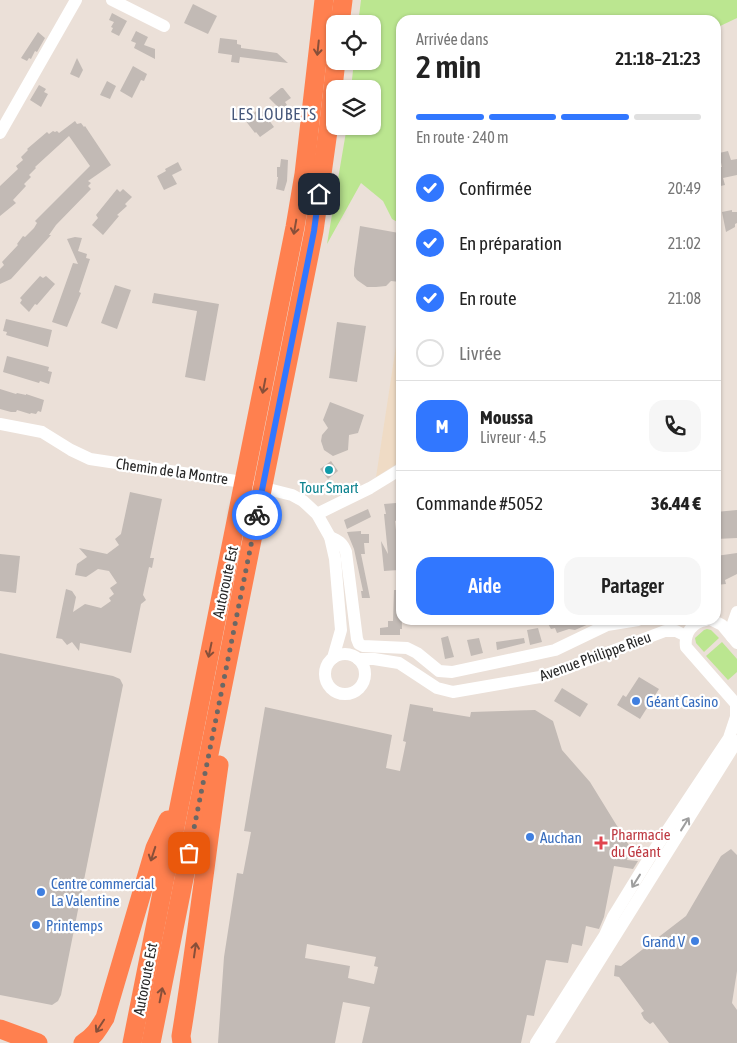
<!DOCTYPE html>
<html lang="fr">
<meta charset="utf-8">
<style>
body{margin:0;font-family:"Asap Condensed",sans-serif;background:#f6f6f6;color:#222;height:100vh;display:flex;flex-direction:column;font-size:19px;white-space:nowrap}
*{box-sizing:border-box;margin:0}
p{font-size:16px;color:#767676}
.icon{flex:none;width:28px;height:28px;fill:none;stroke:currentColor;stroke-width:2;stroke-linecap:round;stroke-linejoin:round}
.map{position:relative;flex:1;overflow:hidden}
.side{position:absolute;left:396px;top:15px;width:325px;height:610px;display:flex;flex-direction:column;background:#fff;border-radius:15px;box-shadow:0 1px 4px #0004}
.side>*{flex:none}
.tools{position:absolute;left:326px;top:15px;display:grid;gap:10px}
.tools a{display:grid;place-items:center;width:55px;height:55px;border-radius:10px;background:#fff;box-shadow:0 1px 4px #0004;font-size:25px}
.pin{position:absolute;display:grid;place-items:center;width:42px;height:42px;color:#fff;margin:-21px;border-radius:10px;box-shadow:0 2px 8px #0006}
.courier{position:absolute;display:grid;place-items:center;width:50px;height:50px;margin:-25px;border:4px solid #3177ff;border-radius:50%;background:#fff;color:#222;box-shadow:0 1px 6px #0007}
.overview em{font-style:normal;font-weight:600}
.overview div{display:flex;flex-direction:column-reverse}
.overview{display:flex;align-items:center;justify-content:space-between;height:85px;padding:0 20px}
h1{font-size:32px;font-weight:600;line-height:38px}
.bar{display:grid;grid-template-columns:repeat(4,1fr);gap:8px 5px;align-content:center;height:60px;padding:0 20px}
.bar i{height:6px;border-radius:4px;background:#e0e0e0}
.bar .on{background:#3177ff}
.bar p{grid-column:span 4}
.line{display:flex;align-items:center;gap:12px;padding:0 20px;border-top:1px solid #e0e0e0}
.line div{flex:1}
.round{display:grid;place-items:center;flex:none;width:52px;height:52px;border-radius:15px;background:#f6f6f6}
ol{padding:0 20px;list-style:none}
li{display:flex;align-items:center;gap:15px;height:55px}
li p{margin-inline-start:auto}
li .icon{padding:5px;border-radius:50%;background:#3177ff;color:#fff;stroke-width:4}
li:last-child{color:#767676}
li i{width:28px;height:28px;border:2px solid #e0e0e0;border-radius:50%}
.action{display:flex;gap:10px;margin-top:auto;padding:10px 20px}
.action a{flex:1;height:58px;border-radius:15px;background:#3177ff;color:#fff;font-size:20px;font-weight:600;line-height:58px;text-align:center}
.action a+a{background:#f6f6f6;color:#222}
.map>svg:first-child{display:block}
.education{fill:#efdbc5}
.green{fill:#bbe690}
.building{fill:#c2bab5;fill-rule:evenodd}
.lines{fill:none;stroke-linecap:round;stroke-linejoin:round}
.minor{stroke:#fff;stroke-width:12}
.highway{stroke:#ff804f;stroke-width:19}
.oneway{stroke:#884f39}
.oneway2{stroke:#9e9e9e}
.done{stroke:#6c6865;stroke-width:5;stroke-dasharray:0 9}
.route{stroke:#3177ff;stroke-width:6}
.culture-dot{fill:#0f9aa8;stroke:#fff;stroke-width:2}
.shop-dot{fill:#3f7fe0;stroke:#fff;stroke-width:2}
.health-dot{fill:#e0444e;stroke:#fff;stroke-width:2}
.labels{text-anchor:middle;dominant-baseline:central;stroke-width:4.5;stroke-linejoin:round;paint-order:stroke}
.street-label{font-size:15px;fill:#272727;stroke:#fff}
.culture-label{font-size:15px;fill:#0d838f;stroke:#fff}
.shop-label{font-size:15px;fill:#366cbe;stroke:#fff;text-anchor:start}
.health-label{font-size:15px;fill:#be3a42;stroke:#fff;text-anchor:start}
.neighbourhood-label{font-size:16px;letter-spacing:1px;fill:#46577a;stroke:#fff}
</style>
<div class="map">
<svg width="737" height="1043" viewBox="0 0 737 1043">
<rect width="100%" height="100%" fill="#ebe0d8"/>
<!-- education -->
<path class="education" d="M401,313V461L376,477Z"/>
<!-- green -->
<g class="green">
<path d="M361,0H737V18L716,28V20H401V224L392,219L383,201L361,183L327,244L347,126H372V89H351L354,61H372V24H358Z"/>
<path d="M707,629L711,630L719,638L704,652L696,643L695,638L704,630Z"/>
<path d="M722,642L737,659V672L728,680L706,656Z"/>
</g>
<!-- building -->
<g class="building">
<path d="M193,4L217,16L208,34L184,23Z"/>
<path d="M112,13L127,21L119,36L111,32L113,28L111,27L114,22L109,20Z"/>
<path d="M136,31L148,37L144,45L155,49V59L134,48L136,43L131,41Z"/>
<path d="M38,32L45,38L37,52L35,51L31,59L29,58L27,61L21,58Z"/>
<path d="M220,38L237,40V44L241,45V48L277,53L288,63L240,57L239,63L231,62L232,55L218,53Z"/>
<path d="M77,58L83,70L79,78L70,74Z"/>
<path d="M133,66L147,74L144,81L141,80L132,98L120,91Z"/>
<path d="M107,81L116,86L110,99L100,95Z"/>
<path d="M39,85L46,89L44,92L48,94L41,107L30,100Z"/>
<path d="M281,88H283L291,98L285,102L287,105L281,110L269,98Z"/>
<path d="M260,108L274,127L260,137L256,132L255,133L245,120Z"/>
<path d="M75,121L77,124L81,123L84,127L85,126L111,165L88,181L91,183L88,186L91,189L56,225L49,235H51L11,279L0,284V269L4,265L2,262L18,245L17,244L23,236L25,237L34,228L37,223L35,221L90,166L69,136L35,167L36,168L29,175L31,177L24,184L26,186L13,200L16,203L0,216V186L18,169L16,166L23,160L21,157L28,150L27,149L47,132L49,134L53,131L55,132L57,131L59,133Z"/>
<path d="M728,151L731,160L737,159V175L723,178L725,185L716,187V161H719L721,167H722L719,153Z"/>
<path d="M281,159L288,160L287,181L284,191L276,189L278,177H277V167H280Z"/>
<path d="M178,162L182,170L172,175L177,184L164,190L157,176L166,171L165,169Z"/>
<path d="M117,189L120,192L123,189L132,197L125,204L127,206L117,215L119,216L103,235L92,225L98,218L96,215Z"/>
<path d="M732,210V212H737V223L735,224V227L726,232L722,212Z"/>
<path d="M360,226L399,233L398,237H401L400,282L391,281L386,286L376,287H367L357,280L354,276V269Z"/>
<path d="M75,237L82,238L78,251L87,254L86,258L90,259L79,292L81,293L67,327L52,322L73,263L78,264L67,239Z"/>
<path d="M40,276L43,278L46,276L55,284L37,305L35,304L29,312L20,303L22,300L20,298Z"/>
<path d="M115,285L131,290L117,329L101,323Z"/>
<path d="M154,293L219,304L205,381L185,377L197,311L152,303Z"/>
<path d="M6,319L52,330L48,347L6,335L7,332L3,331Z"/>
<path d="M337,322L366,326L357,382L329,378Z"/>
<path d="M7,356L49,367L48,371L52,372L49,384L40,381L39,383L3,372Z"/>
<path d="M0,389L16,394L17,393L26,395V394L44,400L41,412L38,411L36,414L31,413L30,414L17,410L16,412H11L0,409Z"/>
<path d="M330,402L364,415L358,433L349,435L348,450L333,456L324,450L321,441L322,435L328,428L323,420Z"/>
<path d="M331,461L338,471L328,479L320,469Z"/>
<path d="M130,492L162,499L150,558H154L152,568L149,567L143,595L146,600L141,604L131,653L80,643L79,651L72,642L67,645L62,639L56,638L66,589L72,591L76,597L73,612L85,604L101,608L111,601L109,598L114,594L110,588L117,583L109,571L98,569L86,577L75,575L77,564L87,557L79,548L107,554L119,545L115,539L121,534Z"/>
<path d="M396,503L398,520L395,521L398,548H400L401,555V567H399V570L384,571L381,541L388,554L384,514H386L384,504Z"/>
<path d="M368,509L371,517L347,529L344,520Z"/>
<path d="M737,510V538L716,539V512Z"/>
<path d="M361,531V534H369V543H364L365,554H361L370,598H362L361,591H363L354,549L347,532Z"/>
<path d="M737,553V574L725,580L726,584L716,585V556Z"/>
<path d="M0,554L20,556L16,593L0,591Z"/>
<path d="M394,590H401L402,629H400V635H380V628L388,627V621H393Z"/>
<path d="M546,620H559L560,623L567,620H598L575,630L569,629L557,633L555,628L551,629Z"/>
<path d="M538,628L542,642L530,645L527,630Z"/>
<path d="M448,636L454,657L445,659L441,638Z"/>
<path d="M479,638L483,653L471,656L467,640Z"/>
<path d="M524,638L525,643L497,650L496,642Z"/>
<path d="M0,653L113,676L120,679L123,685L61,995L58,1001L52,1005L0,995Z"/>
<path d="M639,677L659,689L640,719L617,705L623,695L626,697Z"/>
<path d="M562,688L588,704L580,717L554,701Z"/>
<path d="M410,704L433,708V711L470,717L471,712L535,710L553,721L562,750L590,782L630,847L627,860L638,861L633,869L614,866L604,917L599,929L586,926L582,946L572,944L568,963L546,960L534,1016L527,1015L521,1043H362L370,1007L343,1002L335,1043H218L224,957L237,873L243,874L251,832L244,831L265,707L392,735L386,768L400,771L406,742L403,741ZM307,944L376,957L374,966L378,967L374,984L348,978L350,966L305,958Z"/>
<path d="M731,849L737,855V971L732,1003L737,1010V1043H669L653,1022L650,1024L644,1019L641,1013L644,1011L619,977L614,976L615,965L621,966L686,916L721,856Z"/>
</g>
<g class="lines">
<!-- minor -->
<g class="minor">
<path d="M112,0L164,26"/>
<path d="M0,133L76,0"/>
<path d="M0,424L42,432L71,450L90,459L236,481L292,495L303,501L317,514L330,537L335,559L341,630L333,658"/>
<path d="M317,514L370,488L401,469"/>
<path d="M330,537C338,540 343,543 346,552L357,639L359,644L363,646L407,648L417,653L439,671L452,672L555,650L607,625L638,620"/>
<path d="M706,620C692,622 684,634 686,647L737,705"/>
<path d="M712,620L722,625L737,643"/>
<path d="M732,637L731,629L737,612"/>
<circle cx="345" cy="674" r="20"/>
<path d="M358,659H374L399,663L437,688L453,692L540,677L567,668L665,631H676L686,636"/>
<path d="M536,1043L605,935L613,917L653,852L729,738L736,717V704"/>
<path d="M548,1043L737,741"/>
</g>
<!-- highway -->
<g class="highway">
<path d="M340,24L343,0"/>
<path d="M0,1029L38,1043"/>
<path d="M83,1043C94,1037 99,1028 105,1018L155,848L168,820"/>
<path d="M132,1043C185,771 241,499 295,227L304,174L324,0"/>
<path d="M151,1043L314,231L328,131L336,61"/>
<path d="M182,1043L181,1036C196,946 206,856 219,765"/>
</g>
</g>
<!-- one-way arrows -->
<defs><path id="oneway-shaft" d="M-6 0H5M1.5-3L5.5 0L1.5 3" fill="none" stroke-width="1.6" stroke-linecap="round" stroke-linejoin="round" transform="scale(1.25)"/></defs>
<g class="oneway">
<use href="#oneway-shaft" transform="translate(318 48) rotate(96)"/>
<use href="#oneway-shaft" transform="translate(295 227) rotate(100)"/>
<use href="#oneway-shaft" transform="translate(264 386) rotate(101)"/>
<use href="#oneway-shaft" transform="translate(210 650) rotate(102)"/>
<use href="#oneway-shaft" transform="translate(153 854) rotate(108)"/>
<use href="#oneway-shaft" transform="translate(195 950) rotate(-82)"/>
<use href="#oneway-shaft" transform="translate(161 995) rotate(-79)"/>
<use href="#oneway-shaft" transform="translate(100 1026) rotate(123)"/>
</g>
<g class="oneway2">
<use href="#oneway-shaft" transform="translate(685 824) rotate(-58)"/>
<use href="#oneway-shaft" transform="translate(636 881) rotate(122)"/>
</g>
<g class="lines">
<!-- done -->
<path class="done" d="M189,853L257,515"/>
<!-- route -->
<path class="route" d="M257,515L314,231L319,194"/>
</g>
<!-- markers -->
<circle class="culture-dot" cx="329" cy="470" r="5"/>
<g class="shop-dot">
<circle cx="636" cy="701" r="5"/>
<circle cx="530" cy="837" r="5"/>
<circle cx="41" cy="892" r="5"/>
<circle cx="36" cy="925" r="5"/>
<circle cx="695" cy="941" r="5"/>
</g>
<path class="health-dot" d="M598.5 835.5h5v5h5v5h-5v5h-5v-5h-5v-5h5z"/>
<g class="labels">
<!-- street labels -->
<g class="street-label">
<text transform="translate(172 471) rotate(8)">Chemin de la Montre</text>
<text transform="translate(225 582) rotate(-78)">Autoroute Est</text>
<text transform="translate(595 656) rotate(-20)">Avenue Philippe Rieu</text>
<text transform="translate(145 979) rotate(-79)">Autoroute Est</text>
</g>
<!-- culture labels -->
<g class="culture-label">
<text x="329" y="487">Tour Smart</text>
</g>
<!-- shop labels -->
<g class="shop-label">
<text x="646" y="701">Géant Casino</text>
<text x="540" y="837">Auchan</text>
<text x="51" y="883">Centre commercial<tspan x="51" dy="17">La Valentine</tspan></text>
<text x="46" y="925">Printemps</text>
<text x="685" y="941" text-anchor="end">Grand V</text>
</g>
<!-- health labels -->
<g class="health-label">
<text x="611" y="834">Pharmacie<tspan x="611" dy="17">du Géant</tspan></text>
</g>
<!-- neighbourhood labels -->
<g class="neighbourhood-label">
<text x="274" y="114">LES LOUBETS</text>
</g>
</g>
</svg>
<div class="tools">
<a><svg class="icon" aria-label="locate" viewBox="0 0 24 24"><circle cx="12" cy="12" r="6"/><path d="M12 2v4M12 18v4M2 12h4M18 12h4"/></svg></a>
<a><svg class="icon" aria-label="layers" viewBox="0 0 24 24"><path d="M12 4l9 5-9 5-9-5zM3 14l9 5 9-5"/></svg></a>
</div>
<div class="pin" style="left:189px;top:853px;background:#ea580c"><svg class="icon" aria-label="bag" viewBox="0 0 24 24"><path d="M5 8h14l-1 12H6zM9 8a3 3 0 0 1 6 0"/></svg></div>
<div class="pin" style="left:319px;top:194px;background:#1f2937"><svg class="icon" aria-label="home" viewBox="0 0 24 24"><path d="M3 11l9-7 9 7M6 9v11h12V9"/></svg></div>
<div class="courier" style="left:257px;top:515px"><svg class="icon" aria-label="bike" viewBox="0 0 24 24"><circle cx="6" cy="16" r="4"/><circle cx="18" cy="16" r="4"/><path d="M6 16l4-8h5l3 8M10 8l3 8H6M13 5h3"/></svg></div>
<section class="side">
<div class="overview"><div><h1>2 min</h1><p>Arrivée dans</p></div><em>21:18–21:23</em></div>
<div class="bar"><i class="on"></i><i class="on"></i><i class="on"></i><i></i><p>En route · 240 m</p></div>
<ol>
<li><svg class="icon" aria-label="check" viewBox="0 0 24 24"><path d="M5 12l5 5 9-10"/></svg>Confirmée<p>20:49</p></li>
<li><svg class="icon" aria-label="check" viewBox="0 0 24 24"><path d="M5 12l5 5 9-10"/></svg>En préparation<p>21:02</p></li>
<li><svg class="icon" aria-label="check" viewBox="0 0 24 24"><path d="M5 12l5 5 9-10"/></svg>En route<p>21:08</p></li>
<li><i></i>Livrée</li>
</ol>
<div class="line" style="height:90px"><b class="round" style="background:#3177ff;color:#fff">M</b><div><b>Moussa</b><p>Livreur · 4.5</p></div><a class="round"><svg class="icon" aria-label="phone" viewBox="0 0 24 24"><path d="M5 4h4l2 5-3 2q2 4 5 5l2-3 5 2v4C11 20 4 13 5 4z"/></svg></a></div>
<div class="line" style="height:65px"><div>Commande #5052</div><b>36.44 €</b></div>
<div class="action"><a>Aide</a><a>Partager</a></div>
</section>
</div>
